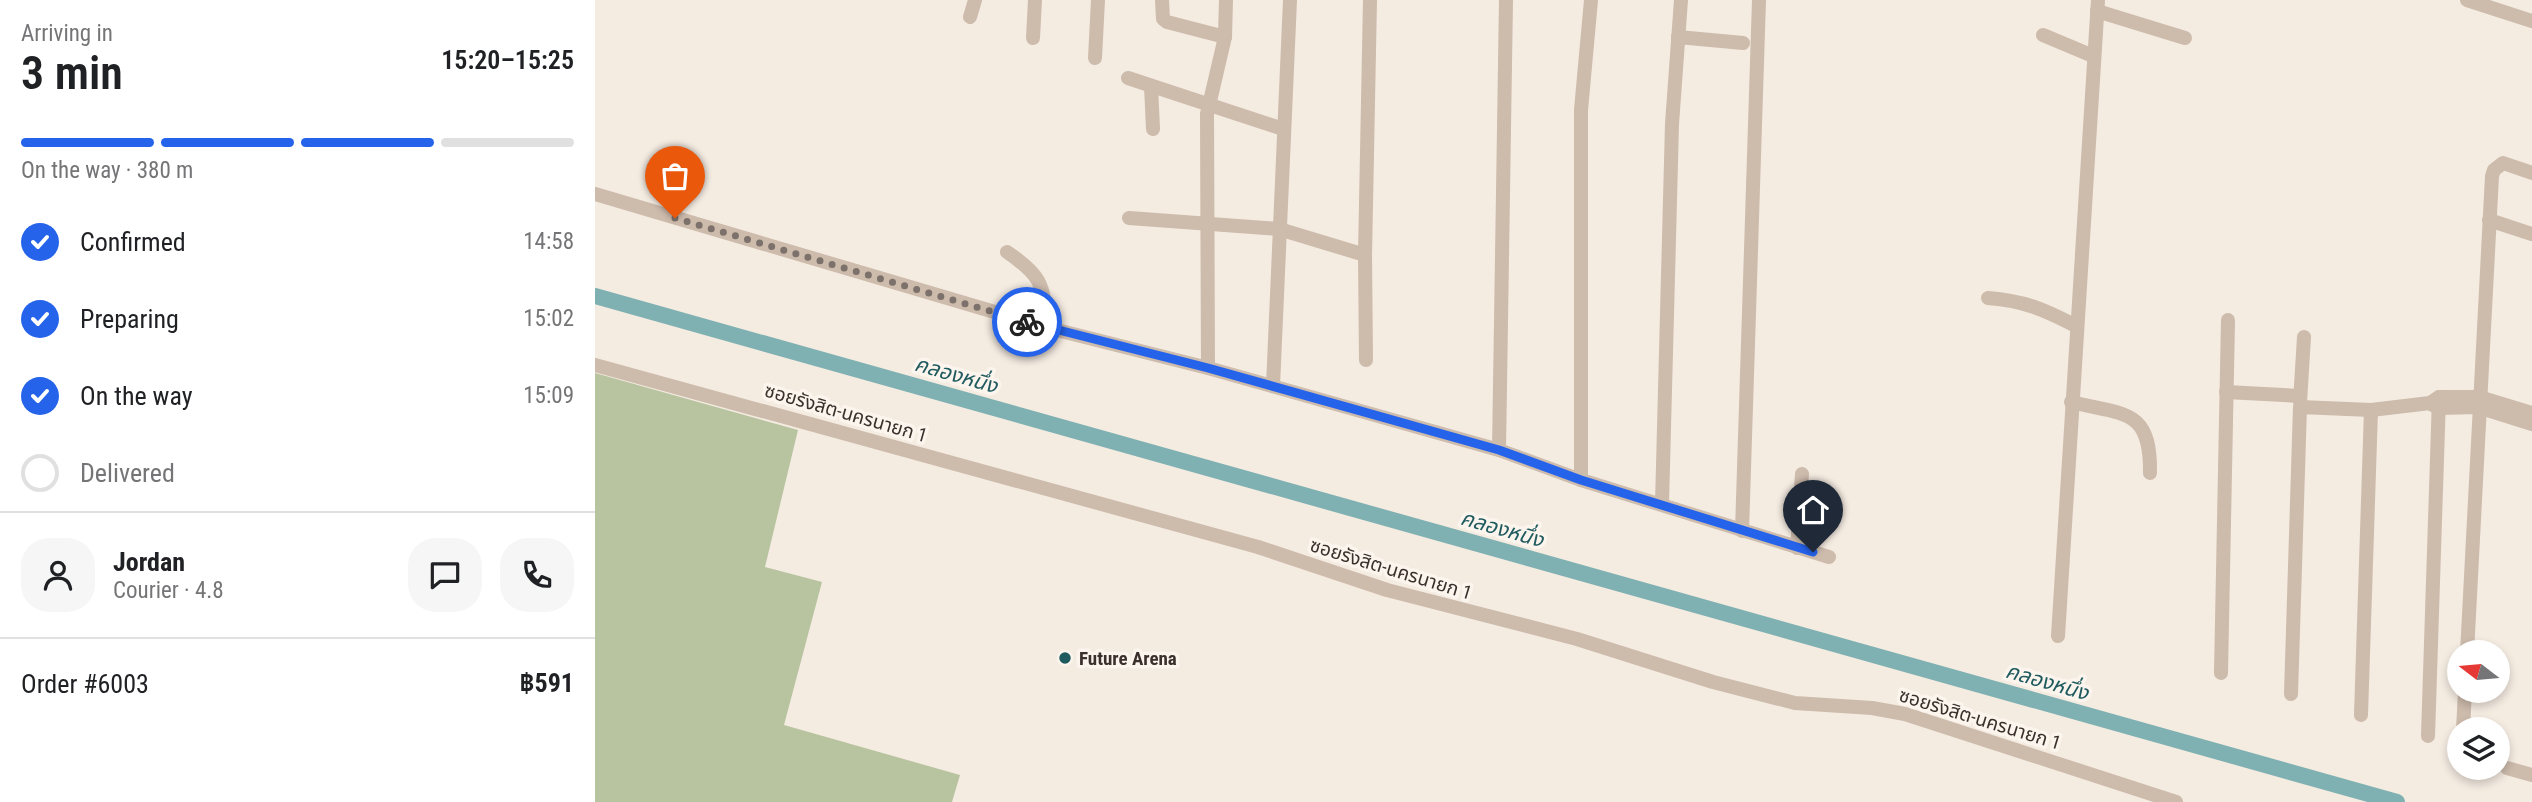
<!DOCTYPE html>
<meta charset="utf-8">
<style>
body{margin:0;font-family:"Roboto Condensed","Noto Sans Thai",sans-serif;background:#f6f6f6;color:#202124;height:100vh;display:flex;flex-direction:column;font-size:26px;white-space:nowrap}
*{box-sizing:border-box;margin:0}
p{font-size:23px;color:#757577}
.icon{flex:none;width:38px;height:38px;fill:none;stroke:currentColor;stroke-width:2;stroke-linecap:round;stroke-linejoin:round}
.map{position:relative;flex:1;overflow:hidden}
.details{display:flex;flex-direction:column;background:#fff;width:595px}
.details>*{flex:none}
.needle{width:46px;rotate:286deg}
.tools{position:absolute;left:1852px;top:640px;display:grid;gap:14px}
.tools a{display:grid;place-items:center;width:63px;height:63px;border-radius:50%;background:#fff;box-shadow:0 4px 10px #0003;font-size:35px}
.pin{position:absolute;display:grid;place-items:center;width:60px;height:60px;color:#fff;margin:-72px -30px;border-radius:50% 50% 50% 0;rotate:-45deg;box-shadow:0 0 7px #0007}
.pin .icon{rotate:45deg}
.courier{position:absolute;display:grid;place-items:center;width:70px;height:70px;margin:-35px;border:5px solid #2563eb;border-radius:50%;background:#fff;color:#222;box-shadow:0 2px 9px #0007}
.headline em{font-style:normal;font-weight:600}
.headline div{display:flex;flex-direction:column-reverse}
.headline{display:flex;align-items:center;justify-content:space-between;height:119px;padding:0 21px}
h1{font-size:46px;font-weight:600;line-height:52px}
.bar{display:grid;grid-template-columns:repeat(4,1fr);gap:10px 7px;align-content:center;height:84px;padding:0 21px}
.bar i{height:9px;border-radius:5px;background:#e0e0e0}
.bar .active{background:#2563eb}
.bar p{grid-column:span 4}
.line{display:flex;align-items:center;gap:18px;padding:0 21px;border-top:2px solid #e0e0e0}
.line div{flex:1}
.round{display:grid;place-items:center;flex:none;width:74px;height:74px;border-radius:28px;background:#f6f6f6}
ol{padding:0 21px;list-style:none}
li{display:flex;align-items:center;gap:21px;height:77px}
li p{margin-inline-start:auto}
li .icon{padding:7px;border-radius:50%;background:#2563eb;color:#fff;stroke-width:4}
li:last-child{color:#757577}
li i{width:38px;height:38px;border:4px solid #e0e0e0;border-radius:50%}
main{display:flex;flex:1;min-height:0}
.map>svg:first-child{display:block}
.green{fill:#b8c4a0}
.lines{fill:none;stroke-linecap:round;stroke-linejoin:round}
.canal{stroke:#7fb0b2;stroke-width:16}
.minor{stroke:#cdbbac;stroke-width:14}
.done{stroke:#7c716b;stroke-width:7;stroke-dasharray:0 12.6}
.route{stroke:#2563eb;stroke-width:9}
.poi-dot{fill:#1f5a5e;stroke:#fbf5ee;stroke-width:2.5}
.labels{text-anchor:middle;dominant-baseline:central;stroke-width:7;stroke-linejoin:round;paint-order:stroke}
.street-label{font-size:19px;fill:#3b302b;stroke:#fbf5ee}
.poi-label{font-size:19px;font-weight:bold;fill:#3b302b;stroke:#fbf5ee;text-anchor:start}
.water-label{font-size:21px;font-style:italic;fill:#1f5a5e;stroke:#fbf5ee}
</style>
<main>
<section class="details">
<div class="headline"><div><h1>3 min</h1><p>Arriving in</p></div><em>15:20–15:25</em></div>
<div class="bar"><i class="active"></i><i class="active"></i><i class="active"></i><i></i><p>On the way · 380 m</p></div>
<ol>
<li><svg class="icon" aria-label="check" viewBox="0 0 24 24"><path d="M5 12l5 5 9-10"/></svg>Confirmed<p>14:58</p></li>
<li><svg class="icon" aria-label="check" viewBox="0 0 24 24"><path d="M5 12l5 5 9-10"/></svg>Preparing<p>15:02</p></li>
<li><svg class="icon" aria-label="check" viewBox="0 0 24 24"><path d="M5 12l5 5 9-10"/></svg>On the way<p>15:09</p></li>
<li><i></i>Delivered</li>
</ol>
<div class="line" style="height:126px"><a class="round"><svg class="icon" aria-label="person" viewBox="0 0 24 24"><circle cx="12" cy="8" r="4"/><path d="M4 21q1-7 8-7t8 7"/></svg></a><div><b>Jordan</b><p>Courier · 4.8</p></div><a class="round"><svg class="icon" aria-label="chat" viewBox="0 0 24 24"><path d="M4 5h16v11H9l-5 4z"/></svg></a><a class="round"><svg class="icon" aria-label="phone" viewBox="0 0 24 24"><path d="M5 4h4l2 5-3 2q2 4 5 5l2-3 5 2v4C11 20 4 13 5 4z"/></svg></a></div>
<div class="line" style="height:91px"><div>Order #6003</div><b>฿591</b></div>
</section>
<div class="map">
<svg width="1937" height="802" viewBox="0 0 1937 802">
<rect width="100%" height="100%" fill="#f4ebe1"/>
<!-- green -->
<path class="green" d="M0,373L203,430L170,567L227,582L189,725L365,775L357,802H0Z"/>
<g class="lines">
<!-- canal -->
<path class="canal" d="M0,296L1802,802"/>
<!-- minor -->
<g class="minor">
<path d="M567,0L568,19L572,22L630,37"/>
<path d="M1872,0L1937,21"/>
<path d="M1502,11L1590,38"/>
<path d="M375,17L380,0"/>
<path d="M1448,35L1498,56"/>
<path d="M1083,37L1148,43"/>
<path d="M438,38L440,0"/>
<path d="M500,58L503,0"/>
<path d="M533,78L688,129"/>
<path d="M556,86L558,129"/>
<path d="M0,194L454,328L613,368L904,450L986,480L1234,557"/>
<path d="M534,218L684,229L770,255L771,360"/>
<path d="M1894,220L1937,234"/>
<path d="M412,252C449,277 447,285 454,328"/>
<path d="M770,255L775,0"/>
<path d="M1393,298C1430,301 1448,309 1481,326"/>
<path d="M0,365L663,547L792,590L982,639L1118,682L1200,703L1277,708L1310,714L1581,802"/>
<path d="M613,368L612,114L630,37L631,0"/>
<path d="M678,386L695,0"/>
<path d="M1631,392L1705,396"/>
<path d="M1476,402C1529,415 1556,408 1555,473"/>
<path d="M1705,402L1709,337"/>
<path d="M1836,404L1843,408L1883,407L1937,424"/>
<path d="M904,450L911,0"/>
<path d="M986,480V110L996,0"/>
<path d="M1067,504L1077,124L1086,0"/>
<path d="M1147,531L1164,0"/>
<path d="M1202,548L1207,474"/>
<path d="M1463,636L1503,0"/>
<path d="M1872,653L1897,176L1899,170L1908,163L1937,173"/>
<path d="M1626,673L1633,320"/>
<path d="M1696,694L1705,407L1776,410L1835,403L1844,397H1884L1937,413"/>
<path d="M1766,715L1776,410"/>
<path d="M1868,730L1870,691"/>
<path d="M1833,736L1844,397"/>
<path d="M1912,768L1937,775"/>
</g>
</g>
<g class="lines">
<!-- done -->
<path class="done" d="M80,218L432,322"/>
<!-- route -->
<path class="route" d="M432,322L613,368L904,450L986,480L1218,552"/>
</g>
<!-- markers -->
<circle class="poi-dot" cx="470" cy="658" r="7"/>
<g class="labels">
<!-- street labels -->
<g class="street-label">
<text transform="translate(251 413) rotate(16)">ซอยรังสิต-นครนายก 1</text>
<text transform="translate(796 569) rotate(17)">ซอยรังสิต-นครนายก 1</text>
<text transform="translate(1385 719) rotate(17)">ซอยรังสิต-นครนายก 1</text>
</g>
<!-- poi labels -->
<g class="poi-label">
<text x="484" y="658">Future Arena</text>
</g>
<!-- water labels -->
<g class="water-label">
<text transform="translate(361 375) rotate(16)">คลองหนึ่ง</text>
<text transform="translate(907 529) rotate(16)">คลองหนึ่ง</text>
<text transform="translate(1452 682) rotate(16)">คลองหนึ่ง</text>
</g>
</g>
</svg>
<div class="tools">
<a><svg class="needle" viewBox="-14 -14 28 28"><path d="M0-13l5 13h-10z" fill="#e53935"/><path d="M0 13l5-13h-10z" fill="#757577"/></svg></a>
<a><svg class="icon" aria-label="layers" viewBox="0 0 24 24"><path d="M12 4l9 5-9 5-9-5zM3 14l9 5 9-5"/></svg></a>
</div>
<div class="pin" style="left:80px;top:218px;background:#ea580c"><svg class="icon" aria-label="bag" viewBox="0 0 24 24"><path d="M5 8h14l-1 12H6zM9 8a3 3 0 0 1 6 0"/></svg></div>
<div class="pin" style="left:1218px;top:552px;background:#1f2937"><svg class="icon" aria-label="home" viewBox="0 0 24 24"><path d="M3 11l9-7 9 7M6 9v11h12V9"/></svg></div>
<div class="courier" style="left:432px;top:322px"><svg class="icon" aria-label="bike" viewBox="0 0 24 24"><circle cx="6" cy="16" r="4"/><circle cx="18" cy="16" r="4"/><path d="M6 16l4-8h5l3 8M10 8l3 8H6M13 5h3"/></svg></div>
</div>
</main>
